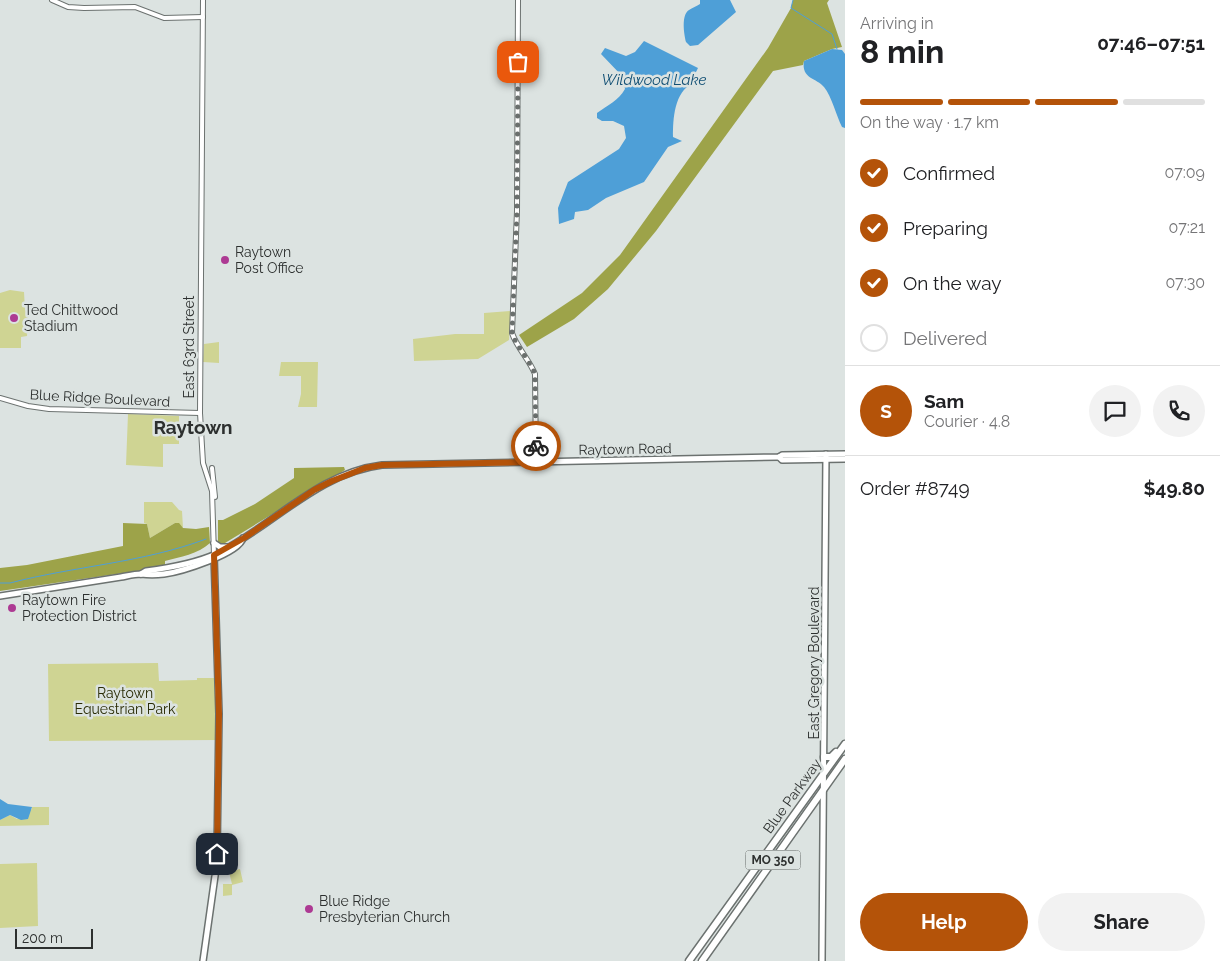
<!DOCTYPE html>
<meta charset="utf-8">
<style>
body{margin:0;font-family:Raleway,sans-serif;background:#f2f2f2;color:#202124;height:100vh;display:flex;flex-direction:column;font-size:19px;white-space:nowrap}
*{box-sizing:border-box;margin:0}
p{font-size:16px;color:#757577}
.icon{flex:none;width:28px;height:28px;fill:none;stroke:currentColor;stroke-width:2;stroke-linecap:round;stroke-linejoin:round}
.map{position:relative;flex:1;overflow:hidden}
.sheet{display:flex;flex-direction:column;background:#fff;width:375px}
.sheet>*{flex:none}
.scale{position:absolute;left:15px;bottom:12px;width:78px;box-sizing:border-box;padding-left:5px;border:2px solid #2d302f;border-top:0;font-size:14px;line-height:18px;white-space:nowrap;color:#2d302f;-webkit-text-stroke:4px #dce3e1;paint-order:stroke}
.pin{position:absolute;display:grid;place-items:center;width:42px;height:42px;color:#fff;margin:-21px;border-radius:10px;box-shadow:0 2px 8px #0006}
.courier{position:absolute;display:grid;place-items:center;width:50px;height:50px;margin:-25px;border:4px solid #b45309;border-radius:50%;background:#fff;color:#222;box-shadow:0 1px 6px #0007}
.summary em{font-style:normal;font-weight:700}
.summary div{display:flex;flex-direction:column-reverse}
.summary{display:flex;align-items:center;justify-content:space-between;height:85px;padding:0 15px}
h1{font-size:32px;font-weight:700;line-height:38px}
.bar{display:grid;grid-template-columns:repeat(4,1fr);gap:8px 5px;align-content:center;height:60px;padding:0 15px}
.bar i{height:6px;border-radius:4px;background:#e0e0e0}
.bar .current{background:#b45309}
.bar p{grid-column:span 4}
.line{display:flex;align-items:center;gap:12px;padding:0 15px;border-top:1px solid #e0e0e0}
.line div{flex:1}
.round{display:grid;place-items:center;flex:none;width:52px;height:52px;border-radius:26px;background:#f2f2f2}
ol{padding:0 15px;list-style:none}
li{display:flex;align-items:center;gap:15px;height:55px}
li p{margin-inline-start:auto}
li .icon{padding:5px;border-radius:50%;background:#b45309;color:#fff;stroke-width:4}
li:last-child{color:#757577}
li i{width:28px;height:28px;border:2px solid #e0e0e0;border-radius:50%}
.button{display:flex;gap:10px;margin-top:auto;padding:10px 15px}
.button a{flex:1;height:58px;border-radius:30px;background:#b45309;color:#fff;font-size:20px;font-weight:700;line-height:58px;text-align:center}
.button a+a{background:#f2f2f2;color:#202124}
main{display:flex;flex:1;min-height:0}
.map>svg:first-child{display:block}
.green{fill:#cfd493}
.forest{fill:#9da349}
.water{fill:#4e9fd7}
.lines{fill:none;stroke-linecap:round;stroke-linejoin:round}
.stream{stroke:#4e9fd7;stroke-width:1}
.minor-casing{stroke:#6c7270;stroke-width:6}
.major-casing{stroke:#6c7270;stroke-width:8}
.highway-casing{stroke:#6c7270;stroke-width:9}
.minor{stroke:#fff;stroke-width:4}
.major{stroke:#fff;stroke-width:5}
.highway{stroke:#fff;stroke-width:6}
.done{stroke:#6a6f6d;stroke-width:5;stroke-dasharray:0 9}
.route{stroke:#b45309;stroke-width:6}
.poi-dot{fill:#ad3a93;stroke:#dce3e1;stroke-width:2}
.labels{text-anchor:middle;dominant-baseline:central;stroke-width:5;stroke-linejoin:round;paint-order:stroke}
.shield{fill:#dce3e1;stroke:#626664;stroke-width:1}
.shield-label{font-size:12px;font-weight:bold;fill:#2d302f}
.poi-label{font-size:14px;fill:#2d302f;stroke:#dce3e1;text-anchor:start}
.street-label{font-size:14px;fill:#2d302f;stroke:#dce3e1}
.park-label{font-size:14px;fill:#2a2c05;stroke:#dce3e1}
.water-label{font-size:15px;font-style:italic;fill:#114f74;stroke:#dce3e1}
.district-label{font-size:19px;font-weight:bold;fill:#2d302f;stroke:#dce3e1}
</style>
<main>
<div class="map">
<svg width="845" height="961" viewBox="0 0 845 961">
<rect width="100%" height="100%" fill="#dce3e1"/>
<!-- green -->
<g class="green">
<path d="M10,290L24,292L25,310L28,313L27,336L21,337V348H0V293Z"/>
<path d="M511,311L509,340L478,359L414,361L413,339L455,334H484V313Z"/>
<path d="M219,342V363L203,362L204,344Z"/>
<path d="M281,362H318L317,407H298L301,394V376H279Z"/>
<path d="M128,414L179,416V444H163V467L126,465Z"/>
<path d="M144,502H172L179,510L182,511L183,528L175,523L150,538L147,524L144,523Z"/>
<path d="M158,663L159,681L197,680V678H215L217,740L49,741L48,664Z"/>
<path d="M32,807H49V825L0,826V820L10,815L17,819L32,809Z"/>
<path d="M37,863L38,926L0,928V864Z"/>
<path d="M240,869L243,882L232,885V895L223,896V884H232L229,872Z"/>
</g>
<!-- forest -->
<g class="forest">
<path d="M793,0H829L827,3L842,47L832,49L804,61L803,65L773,71L656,231L608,289L574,319L527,347L519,335L582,293L620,255L768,48L791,8Z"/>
<path d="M344,467L345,470L225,543H218V520H223L255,504L294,478V468Z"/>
<path d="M123,523L147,524L150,538L175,523H179L183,528L196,529L209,527L210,543C198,554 180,557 165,561V567L0,591V568L27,565L123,546Z"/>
</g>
<!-- water -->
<g class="water">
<path d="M700,0H730L736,12L698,45L690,46L686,42C684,34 681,15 689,10C692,8 697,6 700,4Z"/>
<path d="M644,41L698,68L693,78V83C674,92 673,119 673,137L682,141L668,147L644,182L606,198L588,210L575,212L574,219L559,224L558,208L568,182L619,149L626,138L624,126L613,121H602L597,118V113C608,105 618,101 625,89L623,77L601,54L605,48L626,56L635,52Z"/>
<path d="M832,49L842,50L845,54V128L842,127C836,115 832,97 824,87C817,78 801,79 804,61Z"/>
<path d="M0,799L8,804L32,807L28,819L21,820L10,815L0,820Z"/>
</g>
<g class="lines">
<!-- stream -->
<g class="stream">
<path d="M793,0L791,8L832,34L837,49"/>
<path d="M0,583H10C75,566 142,563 206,539"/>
</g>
<!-- minor casing -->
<g class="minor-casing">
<g id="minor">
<path d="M52,0L68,7L84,8L135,7L164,18L203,17"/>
<path d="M203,0L200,413L203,463L212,491L214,555"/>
<path d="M518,0L517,211L512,333C517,348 529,359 535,374L536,462"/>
<path d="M0,398L28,406L49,409L200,413"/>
<path d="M212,468L215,497"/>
</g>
</g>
<!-- major casing -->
<g class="major-casing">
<g id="major">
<path d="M779,457L782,460L845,459"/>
<path d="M214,543L220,547H228"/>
<path d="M141,574L146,571C169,568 194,564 216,554C272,527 317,473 382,465L779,457L782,455L845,454"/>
<path d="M0,596L121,577C127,576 134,574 141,574C148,575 156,575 164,574C180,572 239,554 243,538"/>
<path d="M203,961L215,876L217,855L219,714L214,555"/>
<path d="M822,961L826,454"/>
</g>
</g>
<!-- highway casing -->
<g class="highway-casing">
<g id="highway">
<path d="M824,757H831L836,752"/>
<path d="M689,961L845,744"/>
<path d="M702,961L845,759"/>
</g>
</g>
<!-- minor -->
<use href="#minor" class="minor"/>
<!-- major -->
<use href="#major" class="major"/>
<!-- highway -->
<use href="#highway" class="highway"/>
</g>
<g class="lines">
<!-- done -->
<path class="done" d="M518,62L517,211L512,333C517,348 529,359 535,374L536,446"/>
<!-- route -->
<path class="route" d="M217,854L219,714L214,555L244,538L314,490L332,481L365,468L382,465L536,462V446"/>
</g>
<!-- markers -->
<g class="poi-dot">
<circle cx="225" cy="260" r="5"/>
<circle cx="14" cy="318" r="5"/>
<circle cx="12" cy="608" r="5"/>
<circle cx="309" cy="909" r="5"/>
</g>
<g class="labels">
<!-- shield labels -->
<rect class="shield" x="745.5" y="850.5" width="55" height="19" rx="4"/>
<g class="shield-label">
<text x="773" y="860">MO 350</text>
</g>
<!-- poi labels -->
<g class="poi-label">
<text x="235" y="252">Raytown<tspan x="235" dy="16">Post Office</tspan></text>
<text x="24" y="310">Ted Chittwood<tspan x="24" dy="16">Stadium</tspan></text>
<text x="22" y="600">Raytown Fire<tspan x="22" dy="16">Protection District</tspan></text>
<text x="319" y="901">Blue Ridge<tspan x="319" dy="16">Presbyterian Church</tspan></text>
</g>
<!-- street labels -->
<g class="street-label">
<text transform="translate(189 347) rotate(-90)">East 63rd Street</text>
<text transform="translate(100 398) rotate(3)">Blue Ridge Boulevard</text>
<text transform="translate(625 449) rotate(-1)">Raytown Road</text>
<text transform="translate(814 663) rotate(-90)">East Gregory Boulevard</text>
<text transform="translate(792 796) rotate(-54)">Blue Parkway</text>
</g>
<!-- park labels -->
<g class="park-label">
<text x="125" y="693">Raytown<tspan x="125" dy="16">Equestrian Park</tspan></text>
</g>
<!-- water labels -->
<g class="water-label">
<text x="654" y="80">Wildwood Lake</text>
</g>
<!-- district labels -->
<g class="district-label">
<text x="193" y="427">Raytown</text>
</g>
</g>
</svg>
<div class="scale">200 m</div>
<div class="pin" style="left:518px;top:62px;background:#ea580c"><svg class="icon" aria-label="bag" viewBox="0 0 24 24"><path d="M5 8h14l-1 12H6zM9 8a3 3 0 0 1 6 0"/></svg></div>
<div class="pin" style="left:217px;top:854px;background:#1f2937"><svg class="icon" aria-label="home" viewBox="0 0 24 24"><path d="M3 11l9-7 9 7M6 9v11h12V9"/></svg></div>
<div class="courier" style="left:536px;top:446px"><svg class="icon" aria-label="bike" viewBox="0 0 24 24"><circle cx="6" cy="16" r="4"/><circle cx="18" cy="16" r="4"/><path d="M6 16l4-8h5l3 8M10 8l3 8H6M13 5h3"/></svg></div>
</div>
<section class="sheet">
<div class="summary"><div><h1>8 min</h1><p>Arriving in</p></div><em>07:46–07:51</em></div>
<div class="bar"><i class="current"></i><i class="current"></i><i class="current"></i><i></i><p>On the way · 1.7 km</p></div>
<ol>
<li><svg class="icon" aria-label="check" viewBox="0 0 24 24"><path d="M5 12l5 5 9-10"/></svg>Confirmed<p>07:09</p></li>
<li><svg class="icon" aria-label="check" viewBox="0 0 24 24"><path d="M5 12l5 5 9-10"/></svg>Preparing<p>07:21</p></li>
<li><svg class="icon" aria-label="check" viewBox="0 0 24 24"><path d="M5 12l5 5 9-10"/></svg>On the way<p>07:30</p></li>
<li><i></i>Delivered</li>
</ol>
<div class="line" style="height:90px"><b class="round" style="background:#b45309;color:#fff">S</b><div><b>Sam</b><p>Courier · 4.8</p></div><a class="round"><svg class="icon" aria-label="chat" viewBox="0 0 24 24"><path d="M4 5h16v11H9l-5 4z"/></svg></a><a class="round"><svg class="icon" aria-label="phone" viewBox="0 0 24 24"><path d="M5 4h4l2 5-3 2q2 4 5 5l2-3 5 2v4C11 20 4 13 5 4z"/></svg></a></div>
<div class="line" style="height:65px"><div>Order #8749</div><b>$49.80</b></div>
<div class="button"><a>Help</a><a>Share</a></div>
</section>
</main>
